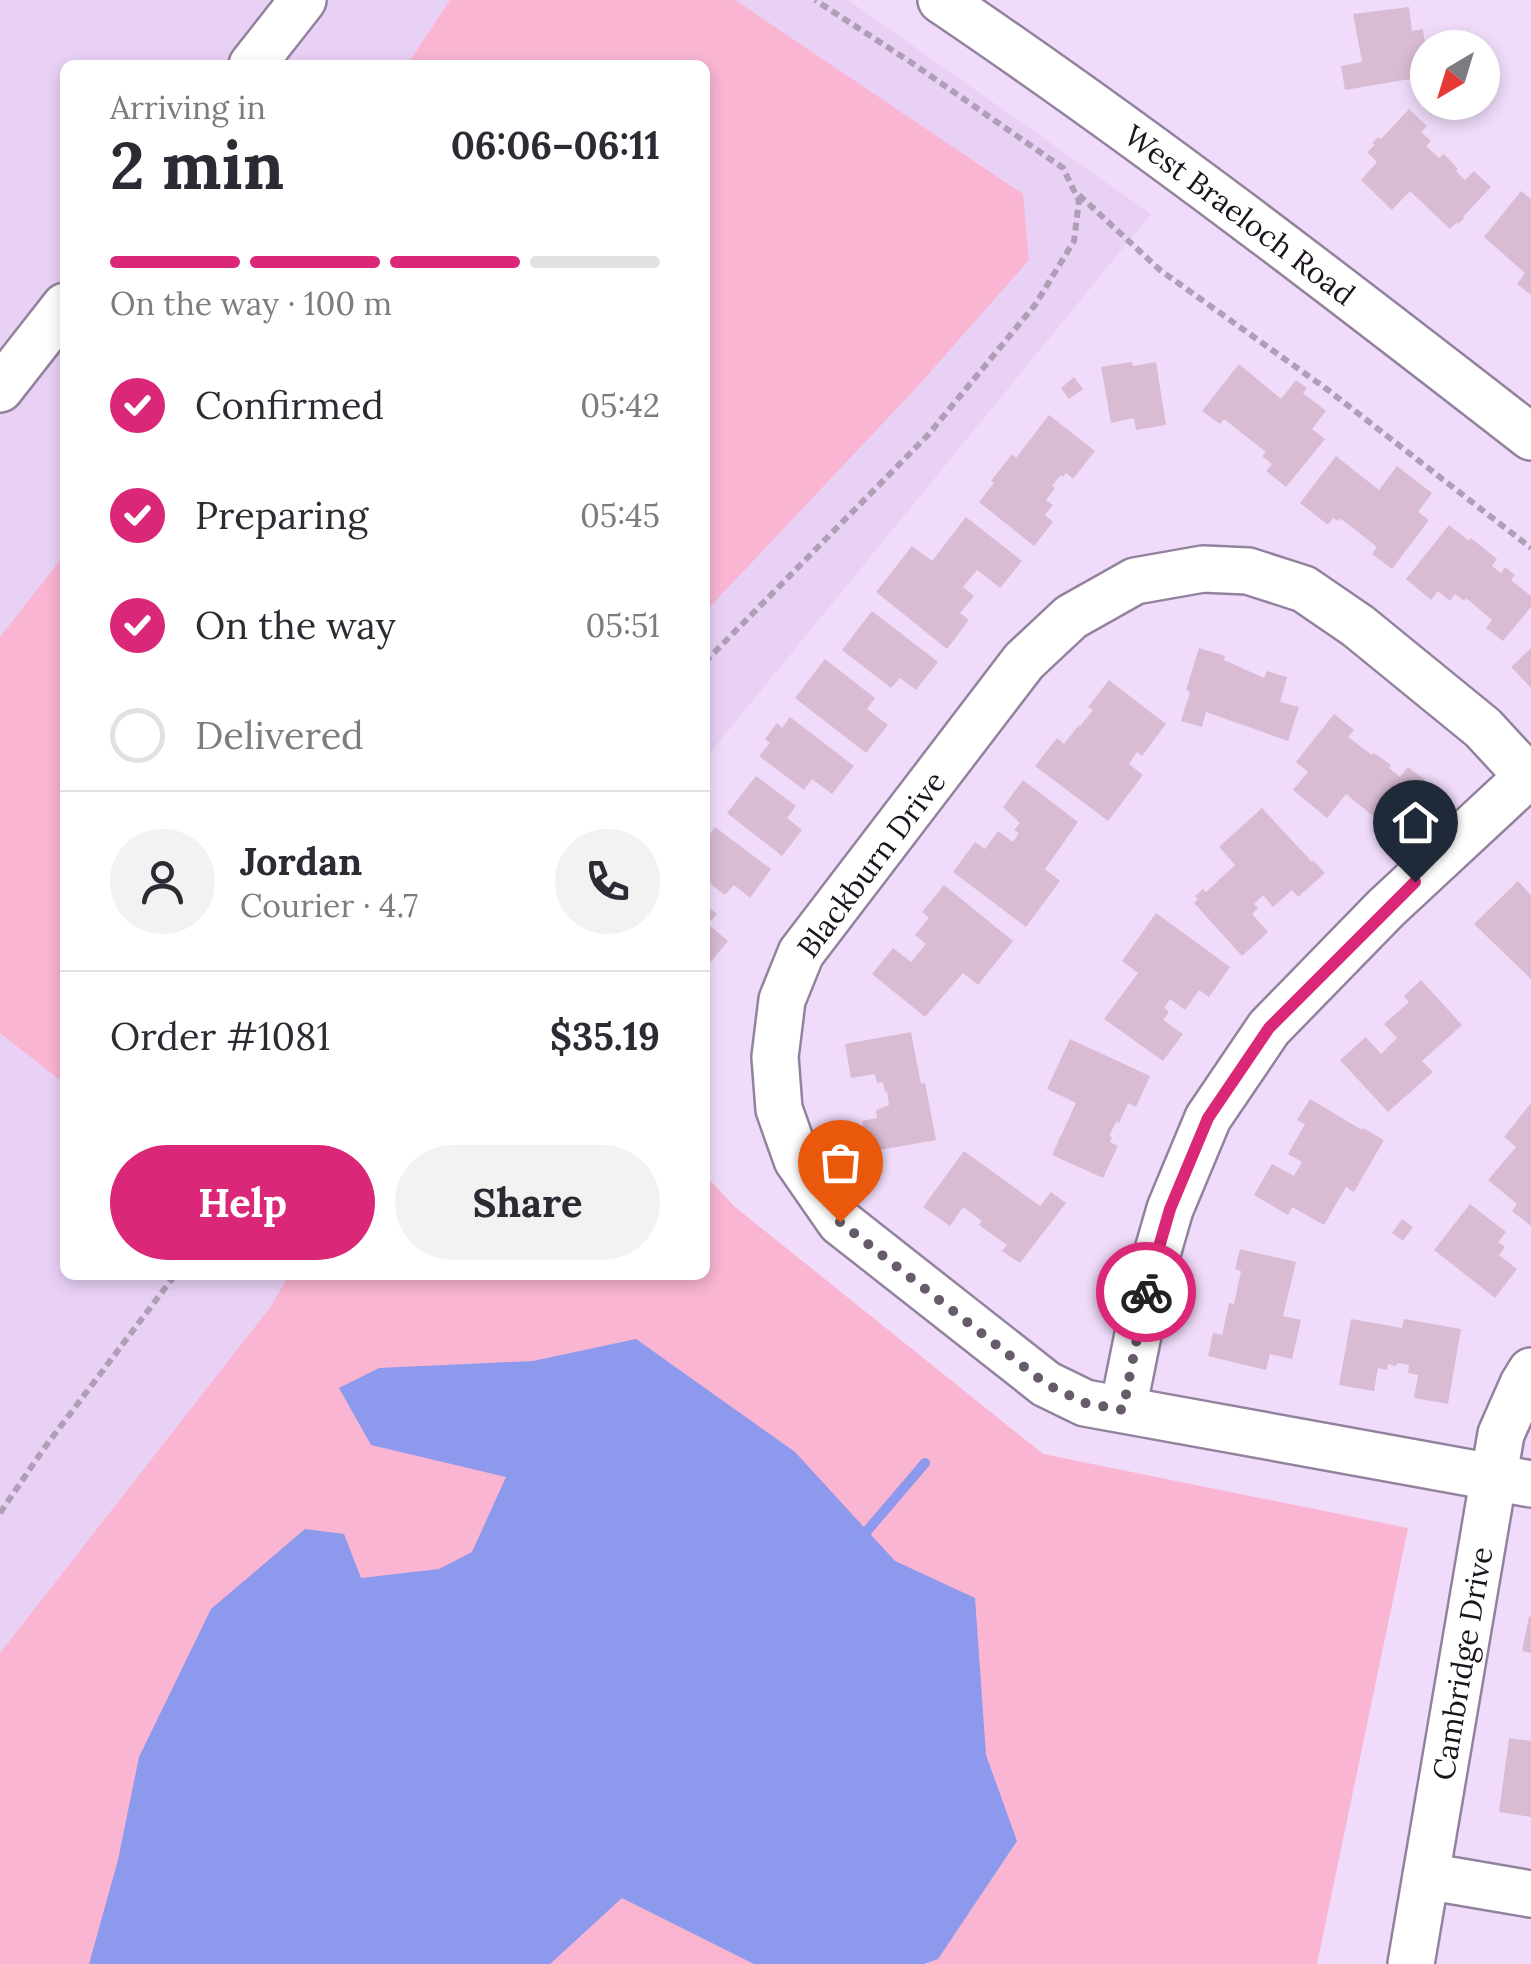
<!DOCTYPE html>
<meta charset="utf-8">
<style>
body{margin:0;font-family:Lora,serif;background:#f2f2f3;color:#2b2b33;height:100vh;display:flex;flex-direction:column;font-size:38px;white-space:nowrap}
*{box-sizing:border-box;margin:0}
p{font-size:32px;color:#7c7c81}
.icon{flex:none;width:55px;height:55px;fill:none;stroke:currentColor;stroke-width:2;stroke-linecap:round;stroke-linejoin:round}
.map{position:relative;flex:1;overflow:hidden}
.sheet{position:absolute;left:60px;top:60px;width:650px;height:1220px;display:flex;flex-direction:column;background:#fff;border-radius:15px;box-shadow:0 5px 15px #0003}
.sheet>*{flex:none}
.needle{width:65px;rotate:218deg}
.controls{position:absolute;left:1410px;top:30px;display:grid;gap:20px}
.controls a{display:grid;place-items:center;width:90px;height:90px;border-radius:50%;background:#fff;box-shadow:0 5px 15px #0003;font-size:50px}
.pin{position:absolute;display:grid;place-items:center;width:85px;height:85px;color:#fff;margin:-102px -42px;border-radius:50% 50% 50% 0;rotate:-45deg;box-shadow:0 0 10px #0007}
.pin .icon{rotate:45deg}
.courier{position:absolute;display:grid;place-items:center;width:100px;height:100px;margin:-50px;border:8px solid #db2777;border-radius:50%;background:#fff;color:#222;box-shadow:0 2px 12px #0007}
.head em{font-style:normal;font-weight:800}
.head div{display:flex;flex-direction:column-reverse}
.head{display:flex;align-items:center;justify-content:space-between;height:170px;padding:0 50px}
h1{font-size:65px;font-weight:800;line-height:75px}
.bar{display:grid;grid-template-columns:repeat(4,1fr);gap:15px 10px;align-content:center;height:120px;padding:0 50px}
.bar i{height:12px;border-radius:8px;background:#e1e1e2}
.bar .current{background:#db2777}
.bar p{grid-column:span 4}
.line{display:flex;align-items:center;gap:25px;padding:0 50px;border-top:2px solid #e1e1e2}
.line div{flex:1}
.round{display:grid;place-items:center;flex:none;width:105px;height:105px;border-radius:52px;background:#f2f2f3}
ol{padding:0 50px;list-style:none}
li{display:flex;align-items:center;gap:30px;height:110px}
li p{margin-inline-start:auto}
li .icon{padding:10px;border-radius:50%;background:#db2777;color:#fff;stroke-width:4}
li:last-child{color:#7c7c81}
li i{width:55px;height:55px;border:5px solid #e1e1e2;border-radius:50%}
.cta{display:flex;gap:20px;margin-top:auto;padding:20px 50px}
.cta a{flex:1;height:115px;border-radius:60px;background:#db2777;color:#fff;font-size:40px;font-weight:800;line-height:115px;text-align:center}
.cta a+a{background:#f2f2f3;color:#2b2b33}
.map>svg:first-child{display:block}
.built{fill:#e9d1f6}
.green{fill:#f9b5d2}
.water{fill:#8c99ec}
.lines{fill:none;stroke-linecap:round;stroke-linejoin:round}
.stream{stroke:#8c99ec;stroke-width:10}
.building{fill:#d9bcd4}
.minor-casing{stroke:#93829d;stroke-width:50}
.path{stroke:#ae9eb6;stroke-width:6;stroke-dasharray:8 5;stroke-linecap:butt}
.minor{stroke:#fff;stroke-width:45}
.done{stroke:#665a6b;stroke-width:10;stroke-dasharray:0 18}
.route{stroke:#db2777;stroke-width:12}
.labels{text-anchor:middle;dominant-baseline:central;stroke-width:10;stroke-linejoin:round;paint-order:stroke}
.street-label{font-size:30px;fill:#1b141e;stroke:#fff}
</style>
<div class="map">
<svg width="1531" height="1964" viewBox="0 0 1531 1964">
<rect width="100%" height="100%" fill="#f0dcfa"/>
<!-- built -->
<path class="built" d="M0,0H848L1151,214L705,759V65H65V1275H295L0,1653Z"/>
<!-- green -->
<g class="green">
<path d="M450,0H735L1023,194L1029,260L917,387L705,612V65H407Z"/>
<path d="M65,554V1084L0,1033V637Z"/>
<path d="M705,1175L735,1207L1043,1454L1408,1528L1317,1964H0V1653L271,1306L289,1275H705Z"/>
</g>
<!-- water -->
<path class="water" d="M636,1339L795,1452L895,1561L975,1598L986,1755L1017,1841L938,1959L924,1964H754L622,1898L550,1964H89L118,1860L139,1757L211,1609L305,1529L344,1534L361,1578L439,1569L472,1552L506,1477L371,1445L339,1388L379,1368L533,1361Z"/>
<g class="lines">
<!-- stream -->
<path class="stream" d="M861,1538L925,1463"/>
</g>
<!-- building -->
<g class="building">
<path d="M1409,7L1412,31L1423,29L1427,60L1414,62L1416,78L1345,90L1341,66L1362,62L1353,14Z"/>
<path d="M1409,109L1427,126L1421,132L1431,141L1426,146L1439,158L1444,154L1458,169L1456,171L1465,180L1474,171L1491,187L1463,217L1465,218L1458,224L1457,222L1450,229L1410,191L1392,210L1361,180L1377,162L1367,152L1375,145L1372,143L1378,137L1381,139Z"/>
<path d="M1521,191L1531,199V295L1517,284L1525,273L1484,237Z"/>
<path d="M1132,362L1133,366L1156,362L1166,425L1136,430L1134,418L1111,423L1101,367Z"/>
<path d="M1239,364L1281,399L1296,380L1307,388L1303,393L1326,411L1312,429L1325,439L1286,487L1266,471L1272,464L1262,456L1266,452L1224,419L1220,424L1202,411Z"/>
<path d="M1074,377L1083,389L1069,399L1061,388Z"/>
<path d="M1049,415L1095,451L1073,479L1066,473L1063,477L1061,475L1052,486L1055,488L1046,500L1053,505L1045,515L1053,522L1034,546L979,502L994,483L991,481L1012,454L1016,458Z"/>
<path d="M1336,456L1379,490L1397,466L1432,493L1418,512L1429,520L1392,569L1372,554L1377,547L1340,518L1338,521L1333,518L1328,525L1300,503Z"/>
<path d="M966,517L1022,561L1000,588L977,570L963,587L974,596L960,613L969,620L947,649L876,592L912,546L932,561Z"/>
<path d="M1449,525L1469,541L1471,538L1497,559L1492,566L1501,573L1505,567L1515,575L1511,580L1531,596V607L1503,641L1486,628L1492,620L1466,598L1464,601L1455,594L1450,601L1438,591L1431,600L1406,579Z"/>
<path d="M872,611L938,662L916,690L900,678L891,688L842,650Z"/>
<path d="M1199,648L1225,656L1224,660L1264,678L1267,671L1287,677L1280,702L1299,707L1288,741L1206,712L1202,727L1181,721L1190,692L1186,690Z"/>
<path d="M1531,648V688L1511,667Z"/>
<path d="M825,659L875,698L867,709L888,725L866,753L795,698Z"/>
<path d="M1109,680L1166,724L1142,756L1137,752L1129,764L1143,775L1108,821L1035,766L1057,738L1064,744L1079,725L1080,726L1093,710L1088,707Z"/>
<path d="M1334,714L1354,730L1348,737L1372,755L1374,753L1391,765L1389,768L1400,777L1408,767L1426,781L1388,828L1346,794L1327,818L1293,790L1308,772L1296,762Z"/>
<path d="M790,717L854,766L832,794L812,779L804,790L759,756L770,743L765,739L777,723L782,728Z"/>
<path d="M756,776L796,806L787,818L802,830L782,856L727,813Z"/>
<path d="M1023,780L1078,822L1045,869L1060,881L1026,927L953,872L975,842L985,849L998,831L1013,842L1019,833L1014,830L1020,823L1003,807Z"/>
<path d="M1262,808L1312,862L1313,860L1325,873L1298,897L1292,890L1273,907L1263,895L1254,904L1258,908L1252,914L1268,932L1242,956L1194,903L1198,899L1195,896L1203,889L1206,892L1235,865L1219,847Z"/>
<path d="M715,827L771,869L750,898L734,885L725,895L705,880V841Z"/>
<path d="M1518,881L1531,895V979L1474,924Z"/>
<path d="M944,885L1013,941L978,985L963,973L925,1017L872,974L893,948L911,962L926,944L915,935L929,918L922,912Z"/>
<path d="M705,904L717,914L708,924L728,941L705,969Z"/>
<path d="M1156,913L1230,967L1209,997L1199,990L1185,1010L1170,999L1164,1008L1169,1012L1163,1020L1183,1034L1163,1061L1104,1019L1138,973L1122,961Z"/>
<path d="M1421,980L1462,1025L1422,1061L1433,1072L1388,1112L1340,1060L1366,1037L1381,1054L1397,1038L1384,1024L1409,1002L1404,996Z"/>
<path d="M911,1032L921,1084L925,1083L936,1140L868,1152L862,1121L877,1118L876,1110L889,1105L887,1091L885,1092L883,1082L877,1083L875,1074L851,1078L845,1044Z"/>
<path d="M1070,1039L1150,1076L1136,1107L1128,1103L1119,1123L1116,1122L1109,1136L1112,1137L1110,1142L1118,1146L1103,1178L1052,1155L1076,1103L1047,1089Z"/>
<path d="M1310,1099L1362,1130L1363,1128L1384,1140L1354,1192L1346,1187L1324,1225L1292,1207L1288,1215L1254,1195L1272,1164L1294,1176L1302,1162L1288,1154L1305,1124L1297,1120Z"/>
<path d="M1531,1103V1226L1512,1211L1517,1204L1488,1180L1516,1147L1504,1137Z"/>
<path d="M964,1151L1040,1206L1051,1192L1066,1203L1020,1263L1002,1251L1007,1245L979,1225L982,1221L963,1207L950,1226L923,1207Z"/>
<path d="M1470,1204L1506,1232L1498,1242L1505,1247L1499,1255L1517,1269L1495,1298L1434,1250Z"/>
<path d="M1402,1219L1413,1227L1403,1241L1392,1233Z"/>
<path d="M1240,1249L1296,1262L1283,1316L1301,1320L1292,1359L1270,1354L1266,1370L1208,1356L1213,1333L1222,1335L1229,1303L1234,1304L1241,1271L1235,1269Z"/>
<path d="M1351,1319L1402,1328L1404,1319L1461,1329L1448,1404L1414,1398L1418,1375L1408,1373L1409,1365L1398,1363L1395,1366L1388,1364L1387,1370L1378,1368L1374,1391L1339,1385Z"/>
<path d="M1529,1616L1531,1617V1653L1522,1651Z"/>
<path d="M1509,1738L1531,1741V1817L1499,1812Z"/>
</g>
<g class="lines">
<!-- minor casing -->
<g class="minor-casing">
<g id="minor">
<path id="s1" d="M941,0C1144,137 1338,287 1531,437"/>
<path d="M252,65L303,0"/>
<path d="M0,389L65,306"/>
<path d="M1531,780L1483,728L1358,626L1304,589L1248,571L1203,569L1135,581L1071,617L1024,661L801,953L782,1000L775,1057L779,1109L797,1160L840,1222L1046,1384L1085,1403L1531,1484"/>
<path d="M1123,1409L1148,1285L1170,1209L1208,1118L1269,1028L1386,908L1528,776"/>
<path d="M1426,1876L1531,1894"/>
<path id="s2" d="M1411,1964L1501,1434L1523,1384L1531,1371"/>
</g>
</g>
<!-- path -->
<g class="path">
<path d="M1079,195L1160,270L1328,390L1531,548"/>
<path d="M705,662L928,435L1035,305L1074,241L1079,201L1063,168L912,63L815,0"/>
<path d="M0,1513L45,1447L175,1275"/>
</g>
<!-- minor -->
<use href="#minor" class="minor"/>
</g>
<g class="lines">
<!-- done -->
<path class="done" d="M840,1222L1046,1384L1085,1403L1123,1410L1146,1292"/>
<!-- route -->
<path class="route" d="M1146,1292L1170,1209L1208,1118L1269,1028L1415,882"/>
</g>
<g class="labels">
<!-- street labels -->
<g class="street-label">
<text stroke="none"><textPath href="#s1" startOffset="368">West Braeloch Road</textPath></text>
<text transform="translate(871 864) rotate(-53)">Blackburn Drive</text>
<text stroke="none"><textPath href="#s2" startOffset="305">Cambridge Drive</textPath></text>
</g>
</g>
</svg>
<div class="controls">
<a><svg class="needle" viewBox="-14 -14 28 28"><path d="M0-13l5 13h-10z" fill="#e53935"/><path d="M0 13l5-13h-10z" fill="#7c7c81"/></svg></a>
</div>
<div class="pin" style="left:840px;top:1222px;background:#ea580c"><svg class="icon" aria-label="bag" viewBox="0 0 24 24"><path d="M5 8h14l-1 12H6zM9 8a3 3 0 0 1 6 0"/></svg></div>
<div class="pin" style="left:1415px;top:882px;background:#1f2937"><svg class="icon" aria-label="home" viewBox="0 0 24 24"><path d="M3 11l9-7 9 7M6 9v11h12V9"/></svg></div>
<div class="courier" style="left:1146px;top:1292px"><svg class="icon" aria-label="bike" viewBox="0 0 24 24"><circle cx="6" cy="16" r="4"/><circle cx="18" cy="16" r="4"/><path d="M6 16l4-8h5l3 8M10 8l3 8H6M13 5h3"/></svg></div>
<section class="sheet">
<div class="head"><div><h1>2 min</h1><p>Arriving in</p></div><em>06:06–06:11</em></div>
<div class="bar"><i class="current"></i><i class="current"></i><i class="current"></i><i></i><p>On the way · 100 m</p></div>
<ol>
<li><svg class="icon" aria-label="check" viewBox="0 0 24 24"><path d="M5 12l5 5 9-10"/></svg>Confirmed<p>05:42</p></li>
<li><svg class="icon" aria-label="check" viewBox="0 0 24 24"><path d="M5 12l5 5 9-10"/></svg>Preparing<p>05:45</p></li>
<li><svg class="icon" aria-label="check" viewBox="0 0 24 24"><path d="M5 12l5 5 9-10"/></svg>On the way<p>05:51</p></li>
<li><i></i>Delivered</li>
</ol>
<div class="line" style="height:180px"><a class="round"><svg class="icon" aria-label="person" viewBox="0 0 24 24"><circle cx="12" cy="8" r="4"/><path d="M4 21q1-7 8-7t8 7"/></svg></a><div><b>Jordan</b><p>Courier · 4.7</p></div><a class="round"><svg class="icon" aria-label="phone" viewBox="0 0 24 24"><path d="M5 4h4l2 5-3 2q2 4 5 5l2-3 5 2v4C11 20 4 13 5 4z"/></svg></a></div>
<div class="line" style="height:130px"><div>Order #1081</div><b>$35.19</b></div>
<div class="cta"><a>Help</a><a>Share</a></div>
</section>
</div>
